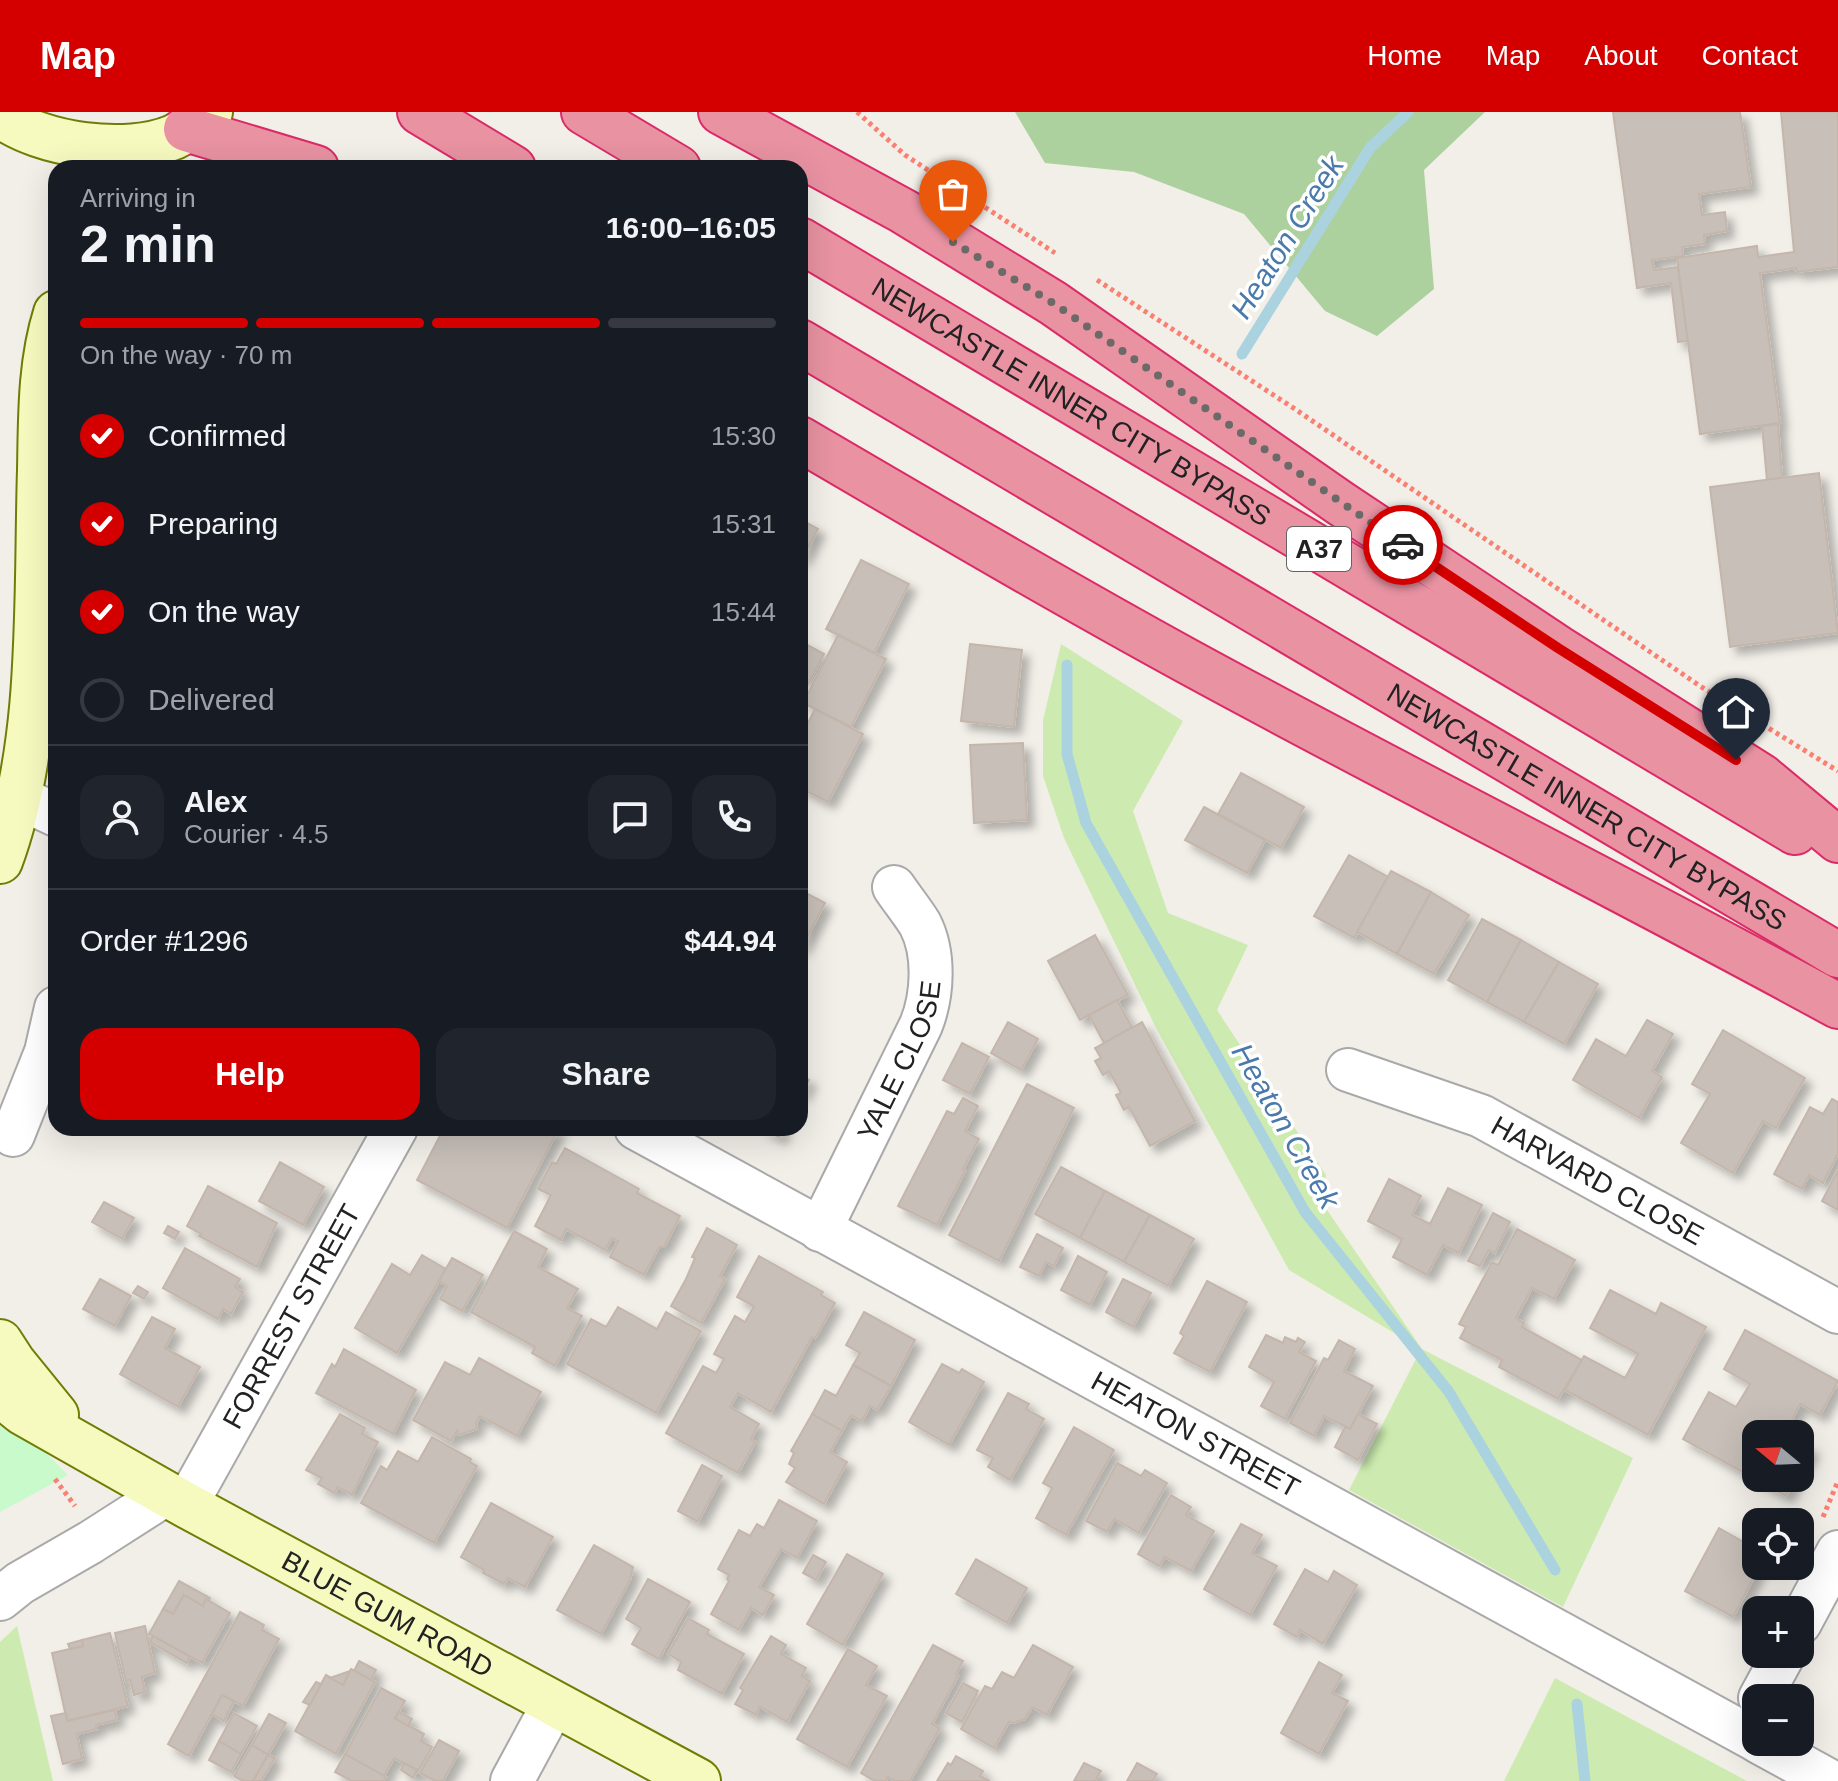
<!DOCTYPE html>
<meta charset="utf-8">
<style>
body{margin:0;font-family:Helvetica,sans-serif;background:#20242c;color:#f1f3f6;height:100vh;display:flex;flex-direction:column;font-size:30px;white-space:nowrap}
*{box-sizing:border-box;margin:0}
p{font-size:26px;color:#9ea1a6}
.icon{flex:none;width:44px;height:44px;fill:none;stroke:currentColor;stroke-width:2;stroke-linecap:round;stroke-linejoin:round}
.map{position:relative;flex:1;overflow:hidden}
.side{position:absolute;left:48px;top:48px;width:760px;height:976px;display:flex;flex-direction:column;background:#171b24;border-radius:24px;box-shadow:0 8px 32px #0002}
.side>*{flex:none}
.needle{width:52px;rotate:289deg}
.tools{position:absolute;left:1742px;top:1308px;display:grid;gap:16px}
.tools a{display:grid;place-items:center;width:72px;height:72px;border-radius:16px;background:#171b24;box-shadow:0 8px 32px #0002;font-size:40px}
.pin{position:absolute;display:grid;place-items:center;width:68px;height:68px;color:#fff;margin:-82px -34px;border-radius:50% 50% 50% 0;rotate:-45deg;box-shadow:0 0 8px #0007}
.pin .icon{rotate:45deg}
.courier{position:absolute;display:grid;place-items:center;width:80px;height:80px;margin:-40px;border:6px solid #d40000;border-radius:50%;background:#fff;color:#222;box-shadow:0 2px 10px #0007}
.summary em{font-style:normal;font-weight:600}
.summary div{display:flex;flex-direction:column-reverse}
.summary{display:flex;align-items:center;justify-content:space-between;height:136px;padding:0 32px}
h1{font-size:52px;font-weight:600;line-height:60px}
.bar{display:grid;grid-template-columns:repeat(4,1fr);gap:12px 8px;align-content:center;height:96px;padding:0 32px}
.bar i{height:10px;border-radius:6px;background:#363941}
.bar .selected{background:#d40000}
.bar p{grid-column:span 4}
.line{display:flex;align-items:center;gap:20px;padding:0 32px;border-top:2px solid #363941}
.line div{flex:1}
.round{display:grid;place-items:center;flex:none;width:84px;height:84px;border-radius:24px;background:#20242c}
ol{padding:0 32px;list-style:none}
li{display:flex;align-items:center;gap:24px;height:88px}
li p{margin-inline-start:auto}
li .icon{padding:8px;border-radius:50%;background:#d40000;color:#fff;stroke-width:4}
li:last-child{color:#9ea1a6}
li i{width:44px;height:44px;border:4px solid #363941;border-radius:50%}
.action{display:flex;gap:16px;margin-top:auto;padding:16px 32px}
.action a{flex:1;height:92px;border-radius:24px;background:#d40000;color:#fff;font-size:32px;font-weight:600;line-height:92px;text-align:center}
.action a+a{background:#20242c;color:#f1f3f6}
header{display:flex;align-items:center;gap:48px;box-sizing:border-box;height:112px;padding:0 40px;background:#d40000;color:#fff}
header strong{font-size:38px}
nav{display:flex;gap:44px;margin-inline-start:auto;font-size:28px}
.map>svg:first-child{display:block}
.grass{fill:#cdebb0}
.forest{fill:#add19e}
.park{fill:#c8facc}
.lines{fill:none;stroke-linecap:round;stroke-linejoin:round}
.stream{stroke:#aad3df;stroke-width:11}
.building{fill:#c7bfb8;stroke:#c4b6ab;stroke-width:2;filter:url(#shadow)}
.street-casing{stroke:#a9a9a9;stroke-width:46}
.secondary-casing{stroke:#707d05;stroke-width:48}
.highway-casing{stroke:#dc2a67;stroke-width:48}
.path{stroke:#fa8072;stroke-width:5;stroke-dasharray:4 4;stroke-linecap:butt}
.street{stroke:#fff;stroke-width:42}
.secondary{stroke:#f7fabf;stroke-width:44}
.highway{stroke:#e892a2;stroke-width:44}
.done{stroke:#6b6a68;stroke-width:8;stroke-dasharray:0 14.4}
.route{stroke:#d40000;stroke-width:10}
.labels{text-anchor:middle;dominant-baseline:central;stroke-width:7;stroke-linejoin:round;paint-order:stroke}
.shield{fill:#fff;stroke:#646464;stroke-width:2}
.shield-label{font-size:26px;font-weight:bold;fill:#222}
.street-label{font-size:28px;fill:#222;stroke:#fff}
.water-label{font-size:30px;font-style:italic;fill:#4a7aab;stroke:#fff}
</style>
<header>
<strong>Map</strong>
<nav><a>Home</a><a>Map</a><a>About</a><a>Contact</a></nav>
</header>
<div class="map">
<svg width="1838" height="1669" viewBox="0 0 1838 1669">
<defs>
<filter id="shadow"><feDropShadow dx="7" dy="7" stdDeviation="4" flood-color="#0004"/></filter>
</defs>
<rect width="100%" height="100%" fill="#f2efe9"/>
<!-- grass -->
<g class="grass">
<path d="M1061,532L1183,609L1133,699L1168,801L1248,833L1217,898L1326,1063L1323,1092L1422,1237L1633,1346L1563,1495L1349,1378L1421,1237L1289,1158L1155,914L1064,726L1043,664V608Z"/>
<path d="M17,1514L53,1669H0V1530Z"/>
<path d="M1555,1566L1747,1669H1504Z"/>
</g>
<!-- forest -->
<path class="forest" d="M1015,0H1485L1424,58L1434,177L1377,224L1325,199L1244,102L1134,60L1045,51Z"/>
<!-- park -->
<path class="park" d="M0,1295L68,1363L0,1400Z"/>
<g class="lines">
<!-- stream -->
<g class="stream">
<path d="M1242,242L1370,36L1408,0"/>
<path d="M1067,553V642L1086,711L1305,1100L1449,1280L1555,1458"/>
<path d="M1577,1592L1585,1669"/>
</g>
</g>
<!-- building -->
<g class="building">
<path d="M1613,0H1740L1751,75L1699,82L1702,103L1725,100L1727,119L1704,123L1705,132L1682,135L1683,144L1652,148L1654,158L1678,155L1688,229L1678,230L1671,171L1637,176Z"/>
<path d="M1781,0H1838V155L1797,160L1796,156L1760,161L1780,311L1700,322L1677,146L1757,134L1758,145L1794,140Z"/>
<path d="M1778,312L1782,366L1767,368L1762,314Z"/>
<path d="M1819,361L1838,521L1730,535L1710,375Z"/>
<path d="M802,408L818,417L802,447L800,445Z"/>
<path d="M861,448L909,472L874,541L826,517Z"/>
<path d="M838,523L886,547L851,615L803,591Z"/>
<path d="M800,529L824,542L808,572L800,567Z"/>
<path d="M970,532L1022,538L1014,615L961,609Z"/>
<path d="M815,597L863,622L828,690L800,676V626Z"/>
<path d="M1023,631L1027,708L974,711L970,633Z"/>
<path d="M1241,661L1304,695L1281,736L1218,702Z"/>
<path d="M1204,695L1265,728L1247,761L1185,728Z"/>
<path d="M1349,743L1388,765L1354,826L1314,804Z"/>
<path d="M1391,759L1431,780L1397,842L1357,820Z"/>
<path d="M800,778L825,791L801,837L800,836Z"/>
<path d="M1431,780L1469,803L1434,862L1397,842Z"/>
<path d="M1482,807L1521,828L1487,890L1448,868Z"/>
<path d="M1095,823L1128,883L1080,908L1048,849Z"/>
<path d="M1521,828L1559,850L1524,910L1487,890Z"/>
<path d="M1559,850L1598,872L1564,932L1524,910Z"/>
<path d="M1117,888L1132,915L1104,931L1089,903Z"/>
<path d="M1647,908L1673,922L1652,959L1662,965L1639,1006L1573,968L1596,927L1626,944Z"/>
<path d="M1008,910L1038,927L1021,958L991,941Z"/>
<path d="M1142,910L1195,1009L1150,1034L1129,995L1124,998L1116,983L1121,981L1109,959L1103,963L1095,949L1101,946L1095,936Z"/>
<path d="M1723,918L1805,966L1776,1016L1763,1009L1733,1061L1681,1031L1710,982L1692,972Z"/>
<path d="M962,931L989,945L970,982L943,968Z"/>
<path d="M800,963L809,968L800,985Z"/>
<path d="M1027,972L1074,996L999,1149L949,1123Z"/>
<path d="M963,986L978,994L965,1019L979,1027L963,1057L965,1059L937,1113L898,1094L947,999L954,1002Z"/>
<path d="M1832,987L1838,990V1042L1823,1071L1809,1063L1802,1077L1774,1062L1810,995L1823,1002Z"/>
<path d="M444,1016H559L507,1116L417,1068Z"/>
<path d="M761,1016H784L779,1025Z"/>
<path d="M565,1036L639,1077L637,1081L680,1104L664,1135H659L644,1163L610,1145L618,1129L612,1126L605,1138L566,1117L561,1128L535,1114L551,1083L538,1077L552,1050L556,1052Z"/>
<path d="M280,1050L324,1075L303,1113L259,1089Z"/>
<path d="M1061,1055L1105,1079L1080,1126L1035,1102Z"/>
<path d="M1838,1058V1098L1822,1089Z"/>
<path d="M1389,1067L1421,1084L1412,1103L1430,1112L1448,1076L1482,1093L1459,1141L1443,1133L1427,1163L1393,1145L1402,1127L1368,1109Z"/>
<path d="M208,1074L277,1111L257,1155L199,1124L201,1122L187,1114Z"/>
<path d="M1105,1079L1150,1103L1124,1150L1080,1126Z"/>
<path d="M104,1090L134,1106L122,1127L92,1110Z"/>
<path d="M1493,1101L1510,1110L1495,1141L1489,1138L1480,1154L1468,1149Z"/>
<path d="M1150,1103L1194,1127L1168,1174L1124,1150Z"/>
<path d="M168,1114L179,1120L175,1127L164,1121Z"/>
<path d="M707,1116L737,1133L720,1164L725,1167L701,1211L671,1194L686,1167L695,1146L692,1145Z"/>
<path d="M1517,1117L1575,1148L1554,1187L1532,1176L1516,1206L1524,1211L1522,1215L1582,1248L1558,1287L1499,1255L1502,1248L1460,1226L1466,1215L1459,1212L1492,1150L1498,1153Z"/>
<path d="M514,1119L547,1137L538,1155L578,1177L567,1196L582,1204L555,1254L532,1241L535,1235L471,1200Z"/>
<path d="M1037,1122L1063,1136L1054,1154L1046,1150L1039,1164L1020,1155Z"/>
<path d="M185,1136L240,1167L235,1175L243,1180L231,1202L223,1197L218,1207L163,1176Z"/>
<path d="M422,1143L446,1157L397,1241L355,1216L392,1152L410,1163Z"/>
<path d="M759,1144L823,1180L821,1183L835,1191L815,1226L812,1225L771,1300L738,1281L730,1295L759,1312L751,1327L755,1330L738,1361L666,1321L703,1254L716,1261L724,1247L714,1242L735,1204L745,1210L754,1194L737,1185Z"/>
<path d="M1078,1144L1107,1160L1090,1193L1061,1178Z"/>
<path d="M452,1146L483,1163L462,1199L440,1187L447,1174L439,1169Z"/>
<path d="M100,1167L131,1184L115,1214L83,1197Z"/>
<path d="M1123,1167L1151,1181L1133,1215L1106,1200Z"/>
<path d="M1207,1169L1247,1190L1210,1260L1174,1241L1184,1224L1180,1221Z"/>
<path d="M138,1174L148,1180L144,1187L133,1181Z"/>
<path d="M1610,1178L1656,1202L1661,1191L1706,1215L1648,1323L1565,1278L1584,1244L1625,1266L1638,1242L1590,1216Z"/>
<path d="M618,1195L657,1217L666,1200L701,1219L656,1301L567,1252L591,1207L606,1215Z"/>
<path d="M864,1200L915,1228L891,1274L853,1253L860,1241L846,1233Z"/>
<path d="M152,1205L175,1217L165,1236L200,1255L178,1295L120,1262Z"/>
<path d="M1745,1218L1838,1269L1820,1303L1800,1292L1785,1322H1756V1366H1796L1786,1384L1683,1327L1709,1280L1736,1295L1750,1272L1724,1257Z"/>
<path d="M1266,1223L1283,1231L1285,1225L1296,1230L1298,1226L1305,1230L1299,1240L1316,1249L1285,1307L1261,1294L1274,1270L1249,1255Z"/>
<path d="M1339,1228L1355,1237L1344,1259L1373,1274L1350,1317L1324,1304L1314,1324L1290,1311L1324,1246L1328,1248Z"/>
<path d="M344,1237L416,1278L393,1322L316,1281L332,1252L335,1255Z"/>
<path d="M479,1246L541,1280L517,1324L480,1304L476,1311L477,1317L458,1323L457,1319L451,1329L413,1308L445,1250L470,1263Z"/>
<path d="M942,1252L959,1261L962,1257L984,1270L949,1333L909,1310Z"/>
<path d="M853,1253L891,1274L877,1298L870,1294L862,1309L851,1303L842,1319L812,1302L825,1278L836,1284Z"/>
<path d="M1008,1281L1029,1292L1026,1297L1044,1307L1010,1368L988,1355L993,1346L977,1338Z"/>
<path d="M340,1302L365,1316L362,1322L378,1330L352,1383L338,1375L334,1381L318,1372L322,1366L306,1358Z"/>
<path d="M812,1302L842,1319L830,1340L847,1350L824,1392L786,1370L795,1356L789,1352L794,1341L791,1339Z"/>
<path d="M1358,1302L1377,1312L1358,1348L1335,1335L1345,1315L1350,1317Z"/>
<path d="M1074,1315L1114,1338L1066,1423L1036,1406L1052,1376L1043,1371Z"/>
<path d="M432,1325L471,1347L470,1350L477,1354L434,1431L361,1391L381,1354L387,1358L398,1339L418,1350Z"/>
<path d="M1800,1330L1812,1337L1800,1358Z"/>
<path d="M1117,1351L1141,1364L1145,1358L1167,1371L1139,1421L1114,1407L1107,1420L1086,1409Z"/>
<path d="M702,1353L722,1364L698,1410L678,1399Z"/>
<path d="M1171,1383L1191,1395L1186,1403L1214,1419L1191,1459L1165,1445L1159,1454L1138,1442Z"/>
<path d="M779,1388L817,1409L797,1446L781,1437L759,1475L774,1483L763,1503L751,1496L739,1518L711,1502L729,1469L727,1467L729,1463L718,1457L739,1418L750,1424L757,1412L764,1416Z"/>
<path d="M491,1391L553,1425L525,1475L508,1466L504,1472L483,1461L484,1458L461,1445Z"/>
<path d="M1241,1412L1262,1423L1252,1441L1277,1454L1250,1503L1204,1477Z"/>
<path d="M1719,1416L1756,1437V1454H1760L1733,1505L1685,1479Z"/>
<path d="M594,1433L633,1455L630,1468L601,1522L557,1498Z"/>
<path d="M847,1442L883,1462L843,1533L807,1512Z"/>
<path d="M813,1443L826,1450L816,1468L803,1461Z"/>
<path d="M976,1447L1027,1476L1007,1511L956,1482Z"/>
<path d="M1305,1457L1328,1470L1334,1459L1357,1473L1323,1532L1300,1518L1297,1525L1274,1512Z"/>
<path d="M648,1467L690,1490L659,1547L632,1532L641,1516L626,1507Z"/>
<path d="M179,1469L210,1486L209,1489L206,1487L203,1494L184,1483L173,1502L163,1497Z"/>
<path d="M184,1483L203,1494L206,1487L230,1501L202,1551L149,1522L163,1497L173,1502Z"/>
<path d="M240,1500L264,1513L262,1518L279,1527L243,1594L222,1583L189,1644L168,1632Z"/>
<path d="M688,1506L709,1518L707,1522L744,1542L722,1582L678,1558L681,1550L668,1542Z"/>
<path d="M145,1514L155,1561L142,1565L145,1580L134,1583L130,1568L126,1569L115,1521Z"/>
<path d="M110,1521L128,1594L67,1609L52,1541L83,1534L82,1528Z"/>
<path d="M153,1524L190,1545L187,1551L150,1530Z"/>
<path d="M771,1524L786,1533L781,1542L806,1556L802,1564L810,1569L787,1610L760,1595L756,1603L735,1592L743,1578L740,1576Z"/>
<path d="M82,1528L83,1534L70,1537L68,1532Z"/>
<path d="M933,1533L963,1549L956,1562L958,1564L932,1612L940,1616L910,1669H895L888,1665L886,1669H875L861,1661Z"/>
<path d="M1033,1533L1073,1555L1047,1603L1032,1595L1025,1607L1013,1611L1009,1610L994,1636L961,1617L985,1574L992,1577L1002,1560L1014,1566Z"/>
<path d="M848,1537L877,1554L866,1573L887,1584L847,1655L797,1627Z"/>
<path d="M359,1549L376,1558L371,1568L354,1559Z"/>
<path d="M1319,1550L1342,1563L1332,1581L1348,1589L1319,1642L1281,1621Z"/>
<path d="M351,1557L375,1570L336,1642L295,1619L326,1563L343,1573Z"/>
<path d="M350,1559L343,1573L330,1566Z"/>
<path d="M316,1570L321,1572L310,1593L303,1590Z"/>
<path d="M963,1571L978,1579L962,1610L946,1601Z"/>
<path d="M381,1576L405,1589L395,1606L424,1622L421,1629L432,1635L418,1659L394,1646L384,1664L345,1642Z"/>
<path d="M222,1583L234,1589L224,1609L212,1602Z"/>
<path d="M115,1598L117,1608L96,1613L97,1617L77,1622L82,1647L63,1652L51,1604L66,1601L67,1609Z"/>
<path d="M399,1600L412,1607L408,1614L395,1606Z"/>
<path d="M234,1601L257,1614L241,1642L219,1629Z"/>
<path d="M269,1602L286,1611L268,1643L252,1633Z"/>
<path d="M439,1628L459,1639L443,1669H435L420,1661Z"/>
<path d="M219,1629L241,1642L231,1660L209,1648Z"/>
<path d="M252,1633L268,1643L253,1669H243L234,1664Z"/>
<path d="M345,1642L386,1665L383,1669H352L335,1660Z"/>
<path d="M268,1643L275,1646L261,1669H253Z"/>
<path d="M956,1644L983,1659L980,1664L990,1669H937L948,1651L951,1653Z"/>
<path d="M404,1651L417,1658L413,1666L401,1658Z"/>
<path d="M1084,1651L1101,1659L1095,1669H1074Z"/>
<path d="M1137,1651L1157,1662L1153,1669H1127Z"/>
</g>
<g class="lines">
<!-- street casing -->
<g class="street-casing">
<g id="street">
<path d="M20,686L56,703"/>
<path id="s1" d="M1348,958L1481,1004L1838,1200"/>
<path id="s2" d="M636,1016L1756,1628"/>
<path d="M13,1023L46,940L56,896"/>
<path id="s3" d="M820,1118L921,913C933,883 935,841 920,812C912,799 902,787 894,775"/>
<path id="s4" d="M186,1393L396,1016"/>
<path d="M0,1487L20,1471L91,1430L166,1382"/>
<path d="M1800,1511L1838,1440"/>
<path d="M1760,1586L1784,1542"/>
<path d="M1759,1630L1830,1669"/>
<path d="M512,1669L554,1591"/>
</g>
</g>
<!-- secondary casing -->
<g class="secondary-casing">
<g id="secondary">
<path d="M0,3C41,34 127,45 174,25C187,19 199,8 210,0"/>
<path d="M0,749C44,631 36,484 40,358C41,305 40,252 56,201"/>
<path d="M0,1230L13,1250L56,1303"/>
<path id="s5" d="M0,1282L22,1300L186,1393L698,1669"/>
</g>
</g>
<!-- highway casing -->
<g class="highway-casing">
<g id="highway">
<path d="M420,0L513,56"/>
<path d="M584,0L678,56"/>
<path d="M721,0L903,99L1053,191L1340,391L1558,536L1761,664L1838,728"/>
<path d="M186,17L316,56"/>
<path id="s6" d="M800,128L1795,720"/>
<path id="s7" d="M800,230L1838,843"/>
<path d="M800,327C928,402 1057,478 1187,549C1403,667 1623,776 1838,894"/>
</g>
</g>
<!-- path -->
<g class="path">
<path d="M857,0L905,43L1055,141"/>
<path d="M1097,168L1295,297L1700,574L1838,659"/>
<path d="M55,1367L75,1394"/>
<path d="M1823,1405L1838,1369"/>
</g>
<!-- street -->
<use href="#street" class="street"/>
<!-- secondary -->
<use href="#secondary" class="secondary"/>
<!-- highway -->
<use href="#highway" class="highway"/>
</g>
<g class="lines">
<!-- done -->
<path class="done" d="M953,130L1053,191L1403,433"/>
<!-- route -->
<path class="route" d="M1403,433L1558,536L1736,648"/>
</g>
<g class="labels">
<!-- shield labels -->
<rect class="shield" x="1287" y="415" width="64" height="44" rx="6"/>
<g class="shield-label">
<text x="1319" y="437">A37</text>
</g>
<!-- street labels -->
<g class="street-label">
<text stroke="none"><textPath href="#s6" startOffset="316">NEWCASTLE INNER CITY BYPASS</textPath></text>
<text stroke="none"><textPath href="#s7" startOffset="914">NEWCASTLE INNER CITY BYPASS</textPath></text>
<text stroke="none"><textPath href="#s3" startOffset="188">YALE CLOSE</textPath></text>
<text stroke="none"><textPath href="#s1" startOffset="274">HARVARD CLOSE</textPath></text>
<text stroke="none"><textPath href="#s4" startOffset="216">FORREST STREET</textPath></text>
<text stroke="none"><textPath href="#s2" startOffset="638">HEATON STREET</textPath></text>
<text stroke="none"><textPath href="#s5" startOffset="446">BLUE GUM ROAD</textPath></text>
</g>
<!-- water labels -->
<g class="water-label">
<text transform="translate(1287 125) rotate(-58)">Heaton Creek</text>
<text transform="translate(1286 1014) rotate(60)">Heaton Creek</text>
</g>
</g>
</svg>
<div class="tools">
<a><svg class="needle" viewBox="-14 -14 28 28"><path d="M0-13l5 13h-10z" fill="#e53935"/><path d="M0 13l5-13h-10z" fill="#9ea1a6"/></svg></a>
<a><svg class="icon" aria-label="locate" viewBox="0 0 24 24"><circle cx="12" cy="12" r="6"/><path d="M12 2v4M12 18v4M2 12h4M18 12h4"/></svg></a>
<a>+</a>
<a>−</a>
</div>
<div class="pin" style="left:953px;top:130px;background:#ea580c"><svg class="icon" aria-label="bag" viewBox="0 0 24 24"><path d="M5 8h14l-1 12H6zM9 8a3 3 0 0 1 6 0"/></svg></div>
<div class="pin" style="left:1736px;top:648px;background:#1f2937"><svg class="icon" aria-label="home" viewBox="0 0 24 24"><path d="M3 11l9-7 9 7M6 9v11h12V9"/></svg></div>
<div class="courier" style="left:1403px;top:433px"><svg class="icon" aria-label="car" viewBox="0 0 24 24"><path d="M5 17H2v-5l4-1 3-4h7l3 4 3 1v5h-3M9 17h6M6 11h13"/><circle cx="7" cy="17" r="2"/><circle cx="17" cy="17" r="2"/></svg></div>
<section class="side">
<div class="summary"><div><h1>2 min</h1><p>Arriving in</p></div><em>16:00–16:05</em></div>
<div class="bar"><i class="selected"></i><i class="selected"></i><i class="selected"></i><i></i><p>On the way · 70 m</p></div>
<ol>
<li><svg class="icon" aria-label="check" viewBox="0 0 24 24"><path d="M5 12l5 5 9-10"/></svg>Confirmed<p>15:30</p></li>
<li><svg class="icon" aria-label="check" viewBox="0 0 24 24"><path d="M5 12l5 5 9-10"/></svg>Preparing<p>15:31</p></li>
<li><svg class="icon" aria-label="check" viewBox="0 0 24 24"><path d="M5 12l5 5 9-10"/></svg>On the way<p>15:44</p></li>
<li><i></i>Delivered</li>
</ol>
<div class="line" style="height:144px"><a class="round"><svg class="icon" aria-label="person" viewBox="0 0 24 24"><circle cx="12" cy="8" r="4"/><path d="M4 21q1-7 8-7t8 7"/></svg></a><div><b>Alex</b><p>Courier · 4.5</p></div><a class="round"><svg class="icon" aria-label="chat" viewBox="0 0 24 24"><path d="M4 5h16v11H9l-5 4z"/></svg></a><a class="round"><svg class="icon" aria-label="phone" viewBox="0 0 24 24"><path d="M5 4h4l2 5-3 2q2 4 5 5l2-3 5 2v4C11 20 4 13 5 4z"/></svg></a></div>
<div class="line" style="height:104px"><div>Order #1296</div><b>$44.94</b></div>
<div class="action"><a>Help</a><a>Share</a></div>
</section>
</div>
